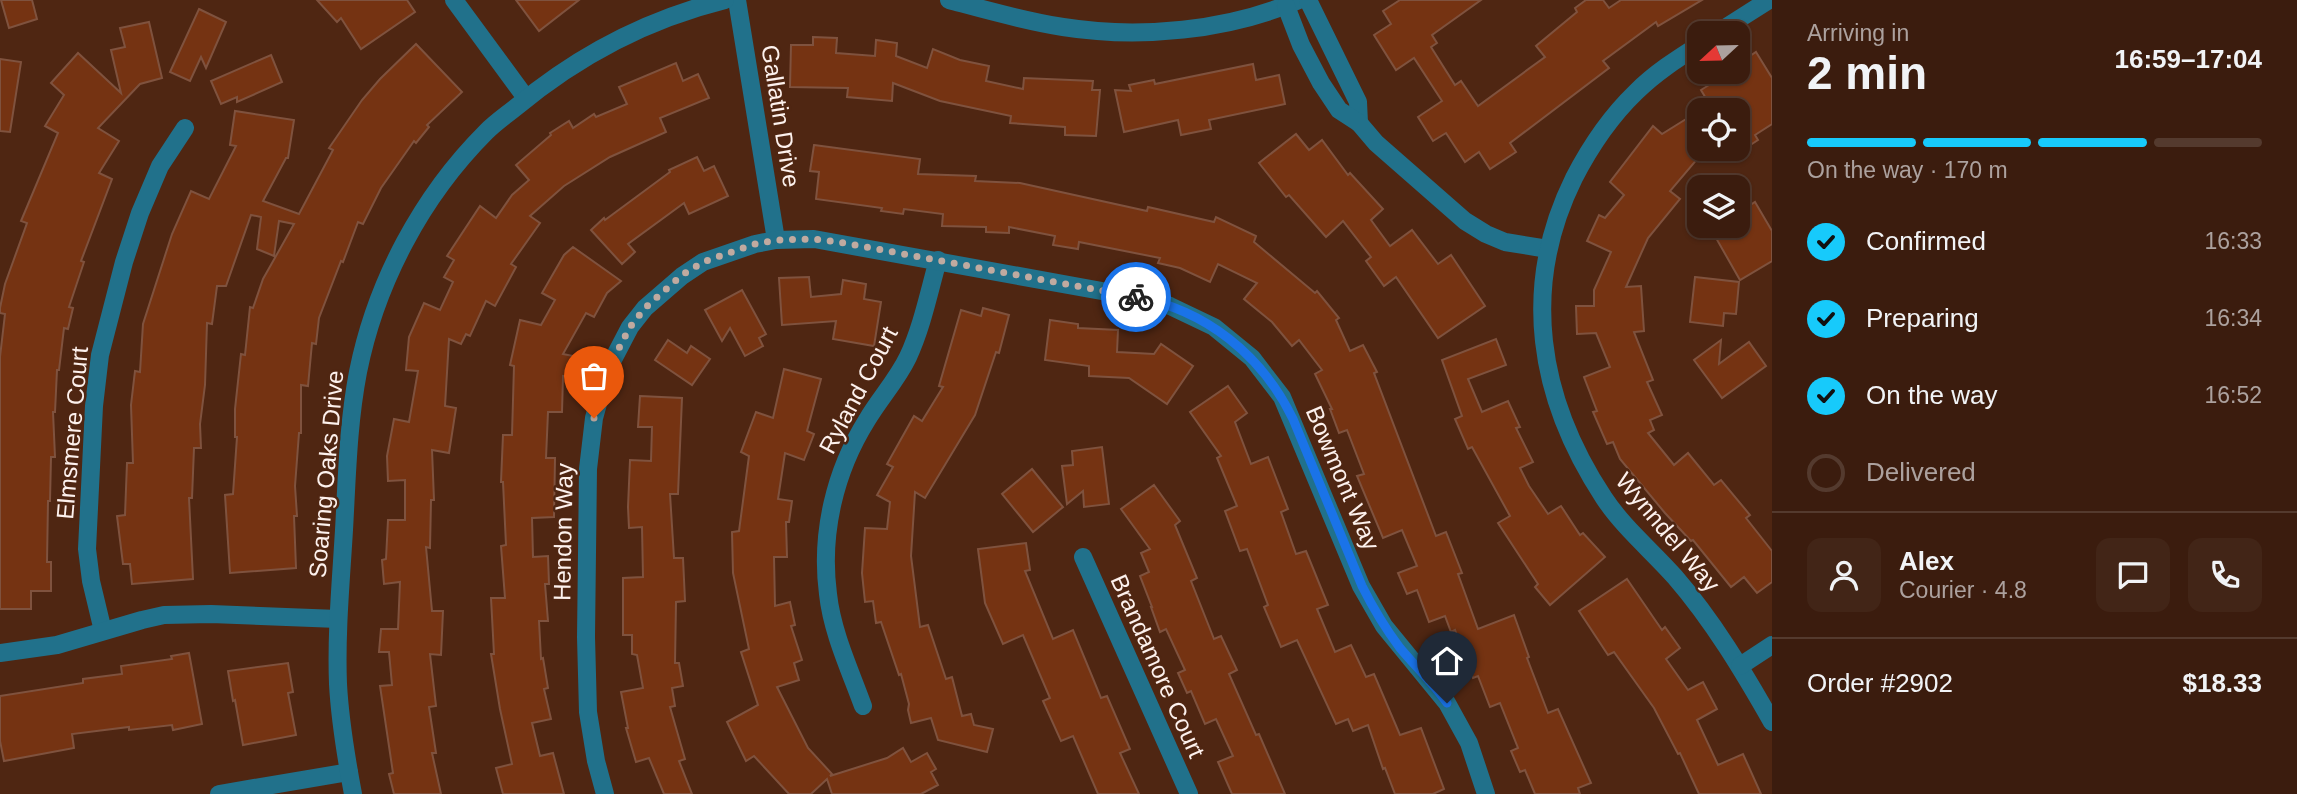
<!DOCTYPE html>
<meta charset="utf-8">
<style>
body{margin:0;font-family:Arial,sans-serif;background:#422517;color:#f1f3f6;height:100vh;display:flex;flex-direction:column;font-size:26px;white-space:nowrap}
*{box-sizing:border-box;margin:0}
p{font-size:23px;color:#aca19e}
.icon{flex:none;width:38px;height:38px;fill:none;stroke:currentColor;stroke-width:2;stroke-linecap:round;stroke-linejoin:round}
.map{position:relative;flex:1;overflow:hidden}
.details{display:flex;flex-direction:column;background:#3b1c0e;width:525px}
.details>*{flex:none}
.needle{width:46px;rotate:248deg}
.fabs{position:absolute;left:1687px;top:21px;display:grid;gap:14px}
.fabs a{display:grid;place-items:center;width:63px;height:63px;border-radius:14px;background:#3b1c0e;box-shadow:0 2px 5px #0004,0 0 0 2px #543a2e;font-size:35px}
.pin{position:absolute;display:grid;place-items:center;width:60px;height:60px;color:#fff;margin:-72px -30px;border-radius:50% 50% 50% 0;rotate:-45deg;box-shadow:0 0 7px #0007}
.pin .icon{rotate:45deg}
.courier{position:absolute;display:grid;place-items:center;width:70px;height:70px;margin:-35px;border:5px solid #1a73e8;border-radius:50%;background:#fff;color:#222;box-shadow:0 2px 9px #0007}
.headline em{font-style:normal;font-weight:600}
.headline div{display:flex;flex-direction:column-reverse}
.headline{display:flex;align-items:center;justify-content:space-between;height:119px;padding:0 35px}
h1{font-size:46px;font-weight:600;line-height:52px}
.bar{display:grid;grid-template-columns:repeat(4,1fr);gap:10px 7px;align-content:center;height:84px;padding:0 35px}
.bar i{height:9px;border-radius:5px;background:#543a2e}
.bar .active{background:#17cafb}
.bar p{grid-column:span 4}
.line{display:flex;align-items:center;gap:18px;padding:0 35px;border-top:2px solid #543a2e}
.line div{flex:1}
.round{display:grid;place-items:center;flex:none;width:74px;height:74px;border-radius:14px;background:#422517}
ol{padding:0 35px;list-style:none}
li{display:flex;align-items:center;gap:21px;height:77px}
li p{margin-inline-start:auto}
li .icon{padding:7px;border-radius:50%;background:#17cafb;color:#111;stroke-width:4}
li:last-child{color:#aca19e}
li i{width:38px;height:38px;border:4px solid #543a2e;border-radius:50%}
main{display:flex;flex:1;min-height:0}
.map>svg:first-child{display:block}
.building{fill:#753312;stroke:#7f523e;stroke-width:2}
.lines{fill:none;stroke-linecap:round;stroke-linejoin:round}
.minor{stroke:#21718b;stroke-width:18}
.done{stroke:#c0aaa0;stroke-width:7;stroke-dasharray:0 12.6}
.route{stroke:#1a73e8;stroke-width:9}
.labels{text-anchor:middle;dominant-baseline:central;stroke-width:5;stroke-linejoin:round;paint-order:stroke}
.street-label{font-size:24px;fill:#fdf1ed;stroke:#4f2612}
</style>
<main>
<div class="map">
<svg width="1772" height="794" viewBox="0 0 1772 794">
<rect width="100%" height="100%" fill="#4f2612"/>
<!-- building -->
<g class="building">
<path d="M1,0H32L37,19L9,28Z"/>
<path d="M317,0H407L415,12L361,49L341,18L337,22Z"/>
<path d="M516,0H579L539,31Z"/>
<path d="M1400,0H1481L1432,35L1437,43L1431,47L1455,85L1461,81L1478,106L1545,57L1536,46L1577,12L1575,8L1586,0H1603L1609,8L1621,0H1702L1658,26L1656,22L1603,61L1609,68L1510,143L1516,152L1490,169L1479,152L1465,162L1446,133L1433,141L1418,117L1442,101L1414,58L1396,70L1374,35L1391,24L1383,11Z"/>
<path d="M199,9L226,22L206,68L201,57L190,81L170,72Z"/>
<path d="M149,22L162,78L140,84L98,128L119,141L99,173L112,179L81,261L84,262L69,307L73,308L68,329L64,328L59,370H57L55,412H53L55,457H51L50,501H48L47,562H51V591H31V609H0V357L5,314L0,313V308L5,284L27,223L21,221L58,133L45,126L64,95L51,83L78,53L121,93L111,50L125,47L120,28Z"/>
<path d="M813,37L837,38L836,53L875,56L876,40L897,43L896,56L927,68L933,49L960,60L989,66L986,81L1023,89L1024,78L1093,81L1092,90H1100L1096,136L1065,135V127L1010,123L1011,116L940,101L893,83L892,101L847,97L848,88L790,87L791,45H813Z"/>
<path d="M416,44L462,92L427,125L429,127L416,143L414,141L381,188L363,224L358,222L343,262L341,261L319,318L316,344L312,343L308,386L301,385V433H299L295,486L297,516H294L296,568L230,573L225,495L233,494L237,437H235V409L241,354L245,355L250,307L253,308L263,279L294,224L279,221L274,256L257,249L261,217L251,215L226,286H217L212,324L207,323L205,385L200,424L201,448H194L192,498H189L193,579L132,584L130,564H123L117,516L125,515L127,463H133L131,405L135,371L140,372L143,324L172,234L191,191L209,199L236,146L230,145L235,111L294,120L288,158H286L263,201L299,214L333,150L329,148L362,100L380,79Z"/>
<path d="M1756,52L1772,78V124L1755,135L1758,140L1738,153V110H1713L1701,90L1730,72H1738V64Z"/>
<path d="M271,55L282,82L237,102V97L221,104L211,81Z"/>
<path d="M0,59L21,62L10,132L0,131Z"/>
<path d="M676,63L683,81L698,74L709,98L660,118L666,132L610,157L564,186L530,216L540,223L511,264L516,267L495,306L486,301L470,336L466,334L461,344L449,339L445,406L456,408L449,453L432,450L434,500H431L430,548L426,547L432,611H443L441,655L430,654L436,706L429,707L436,753H432L441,794H394L389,774L393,773L380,686L392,685L389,652H379L381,629H398L400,582L384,584L382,560L386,559L388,520H405V480L388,481L387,456L394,419L409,422L418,371L406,370L409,337L424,303L440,310L453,282L444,277L454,260L447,256L480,206L496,218L512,195L529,180L516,165L551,135L550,133L569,121L573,128L594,114L596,117L627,104L619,87Z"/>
<path d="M1253,64L1256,80L1279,75L1285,104L1209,120L1211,129L1181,135L1178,120L1124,132L1115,90L1131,91L1129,85L1154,80L1155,84Z"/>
<path d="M1699,111V157L1670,191L1680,199L1648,238L1626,287L1641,286L1644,331L1634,332L1653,380L1647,382L1662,415L1650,420L1654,430L1648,433L1674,465L1688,453L1714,485L1721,480L1750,515L1746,518L1772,551V582L1757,593L1744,577L1731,587L1693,540L1691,541L1665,513L1620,459L1613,442L1607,444L1593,412L1597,411L1584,377L1610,367L1596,333L1577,334L1576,306H1594V290L1611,252L1587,241L1599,215L1605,218L1624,195L1610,182L1653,126L1662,134Z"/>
<path d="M1296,134L1309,150L1322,140L1348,175L1350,173L1383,209L1371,220L1390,246L1412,230L1438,264L1451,255L1485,306L1438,338L1396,277L1384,286L1366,261L1371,257L1343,221L1326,237L1289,195L1286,197L1259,163Z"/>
<path d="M814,145L920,159L918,174L976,176L975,181L1020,183L1147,211L1148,207L1214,222L1216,217L1256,236L1254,242L1315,293L1317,291L1339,318L1336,320L1350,351L1363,345L1377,372L1374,373L1436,536L1446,532L1462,573L1458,574L1478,629L1514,615L1529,657L1527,658L1548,713L1558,709L1591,783L1578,788L1580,794H1535L1525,770L1520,772L1511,751L1518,748L1500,703L1490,707L1478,676L1473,678L1455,630L1451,632L1445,616L1429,622L1417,590L1407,594L1398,573L1417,566L1402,530L1383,538L1357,476L1364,474L1347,430L1339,433L1330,409H1332L1315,374L1322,370L1299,340L1292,346L1272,322L1244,299L1257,283L1218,264L1210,282L1180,268L1158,263L1160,258L1079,242L1078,249L1053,245L1055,236L1009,227V233L986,232V227L942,226L943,214L904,209L903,214L881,211L882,208L816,199L819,172L810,171Z"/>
<path d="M697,157L704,171L714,166L728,196L689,214L684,203L628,244L635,252L622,264L591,230L604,218L605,220L670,172L669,170Z"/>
<path d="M1755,202L1772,231V261L1740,280L1716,238L1738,226V213Z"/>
<path d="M573,247L621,281L607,293L594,317L586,313L563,354L573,356L569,377L563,376L562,412H548L546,458H555L554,517L532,518L533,557L548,556L549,584H545L548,621H539L541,659L543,658L548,688L544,689L551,719L532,723L540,756L553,753L564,794H503L496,768L512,764L500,709L491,654H494L491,598H505L501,546L506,545L503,482H501L503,435H512L514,366L510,365L520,320L541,325L555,300L542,293L564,255Z"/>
<path d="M809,277L811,297L841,294L843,280L866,284L864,299L881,302L874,346L833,339L836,321L782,325L779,278Z"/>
<path d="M1695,277L1739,282L1736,314L1724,313L1723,326L1690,322Z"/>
<path d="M742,290L766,334L759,338L763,346L745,356L730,328L722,341L705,310Z"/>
<path d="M983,308L1009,315L999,353L996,352L975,415L925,498L915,492L911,556L920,627L928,625L946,679L952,677L962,716L971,714L974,725L993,729L987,752L938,740L931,718L911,723L908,710L909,704L901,674L899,675L881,622L876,623L873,601L865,602L862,573L865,528L887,529L890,502L877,495L893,467L887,464L914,416L922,421L943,387L939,386L961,310L981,316Z"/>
<path d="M1050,320L1078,324V328L1118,330L1117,352L1154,354L1161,344L1193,366L1167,404L1129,378L1089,376V366L1045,360Z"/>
<path d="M1496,339L1506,365L1468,379L1482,412L1508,401L1520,427L1516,428L1533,462L1520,468L1529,486L1548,514L1561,506L1580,535L1583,533L1605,557L1550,605L1535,587L1538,584L1498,523L1510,516L1472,447L1468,449L1455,419L1462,416L1442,360Z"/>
<path d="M668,340L687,353L691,346L710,359L692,385L655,360Z"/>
<path d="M1721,340L1719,364L1749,342L1766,366L1722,398L1694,360Z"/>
<path d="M784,369L821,379L807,431L814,434L804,460L785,453L778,499L792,501L789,522H786L787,557H774L775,606L790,602L795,625L791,626L802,660L794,663L799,680L777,687L808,748L832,774L830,776L887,758L903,748L911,762L927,753L936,769L931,772L938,785L921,794H832L827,779L811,794H789L754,756L746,761L727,722L758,705L741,652L749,649L733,573L732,532L739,531L749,456L741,452L756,412L773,418Z"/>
<path d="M1228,386L1247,413L1235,422L1251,464L1268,457L1288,509L1281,512L1296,554L1306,551L1328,605L1317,609L1335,652L1351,645L1366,677L1374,674L1400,735L1421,728L1444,789L1433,794H1395L1385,768L1383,769L1368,725L1353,731L1348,719L1336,724L1297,640L1281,647L1264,607L1268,605L1247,549L1240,551L1225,511L1237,506L1217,458L1221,456L1190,412Z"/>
<path d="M640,396L682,398L678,494H670L674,558H683L685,601L676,602L675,663H679L683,686L672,688L675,706L670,707L685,759L679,761L692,794H664L649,758L636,762L626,728H628L621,692L643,688L637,655L632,654V635H623V578L643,577L642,527L629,528L628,507L630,460L651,461L652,427H638Z"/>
<path d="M1102,447L1109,504L1084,507L1083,491L1067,504L1062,466L1073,465L1072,451Z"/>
<path d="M1032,469L1063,507L1033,532L1002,494Z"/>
<path d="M1154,485L1180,521L1175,525L1197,578L1191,581L1214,639L1221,636L1237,670L1229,674L1256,735L1259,734L1285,794H1232L1218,762L1233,756L1216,719L1205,724L1191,691L1187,693L1178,673L1185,670L1166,629L1160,632L1151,607H1152L1140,576L1149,572L1141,553L1150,549L1121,509Z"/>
<path d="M1026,543L1030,570L1025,571L1053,639L1073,630L1101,698L1107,696L1130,749L1120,753L1139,794H1098L1073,736L1061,741L1043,701L1050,698L1023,635L1003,644L985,603L978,549Z"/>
<path d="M1627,579L1662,630L1665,627L1680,648L1666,659L1688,690L1703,682L1717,709L1697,720L1718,765L1743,754L1761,794H1699L1680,753L1678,754L1654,708L1614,652L1608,655L1579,611Z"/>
<path d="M189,653L202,724L173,730L172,725L129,730V727L72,734L74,748L4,761L0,741V696L83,683V679L122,674L121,666L172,659L171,656Z"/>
<path d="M288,663L293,692L288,693L296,735L243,745L235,700L233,701L228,671Z"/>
</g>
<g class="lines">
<!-- minor -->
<g class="minor">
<path d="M454,0L526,98"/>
<path d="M737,0L776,240"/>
<path d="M949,0C986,10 1024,21 1063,27C1139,39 1228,31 1299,0"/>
<path d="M1308,0L1358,102L1359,123"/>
<path d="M1286,6L1301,45L1321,83L1339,110L1359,123L1376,143L1465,221L1486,234L1505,242L1548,249"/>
<path d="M1717,33L1769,0"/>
<path d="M1699,45C1677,59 1655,73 1636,92C1610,117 1591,145 1574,178C1520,287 1538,398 1604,498C1623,527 1652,551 1675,577C1713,621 1743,671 1772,722"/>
<path d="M1083,557L1189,794"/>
<path d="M103,631L91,581L87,549L94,406L100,355L124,262L140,213L160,166L185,128"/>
<path d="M0,653L57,645L142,620L164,615L211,614L338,619"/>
<path d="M1740,666L1772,645"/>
<path d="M863,706C850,670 832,632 828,594C820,533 835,471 867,420C880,398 897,380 908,357C922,327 929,292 938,260"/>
<path d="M219,794L349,772"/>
<path d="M353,794C346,757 340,721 338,684C336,633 341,581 344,530C347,477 348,424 358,372C376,282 422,196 486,132C495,123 505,116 515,108C576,57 648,19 725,0"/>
<path d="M605,794L596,761L588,712L586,637L588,469L594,418L607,371L630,327L645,308L682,276L703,262L755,244L776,240L814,239L1146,299L1170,306L1214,327L1252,358L1282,397L1361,586L1384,626L1447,703L1469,743L1486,794"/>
</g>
</g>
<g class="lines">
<!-- done -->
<path class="done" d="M594,418L607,371L630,327L645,308L682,275L703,262L755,244L776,240L814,239L839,242L1136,297"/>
<!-- route -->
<path class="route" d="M1136,297C1206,310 1262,355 1293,419L1362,586C1373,608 1385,628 1400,648C1416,667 1433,683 1447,703"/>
</g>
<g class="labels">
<!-- street labels -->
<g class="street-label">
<text transform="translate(781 116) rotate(81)">Gallatin Drive</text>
<text transform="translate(858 390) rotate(-62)">Ryland Court</text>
<text transform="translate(72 433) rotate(-85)">Elmsmere Court</text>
<text transform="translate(326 474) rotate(-85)">Soaring Oaks Drive</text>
<text transform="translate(1343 478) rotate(67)">Bowmont Way</text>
<text transform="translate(563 532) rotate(-89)">Hendon Way</text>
<text transform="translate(1668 532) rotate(50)">Wynndel Way</text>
<text transform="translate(1158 666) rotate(66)">Brandamore Court</text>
</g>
</g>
</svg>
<div class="fabs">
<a><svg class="needle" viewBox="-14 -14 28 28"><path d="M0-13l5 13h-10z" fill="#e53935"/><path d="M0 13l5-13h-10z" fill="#aca19e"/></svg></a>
<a><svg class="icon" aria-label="locate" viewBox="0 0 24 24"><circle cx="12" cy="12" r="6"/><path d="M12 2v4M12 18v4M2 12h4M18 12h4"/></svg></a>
<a><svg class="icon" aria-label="layers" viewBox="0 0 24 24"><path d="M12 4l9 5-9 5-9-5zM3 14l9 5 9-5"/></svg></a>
</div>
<div class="pin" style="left:594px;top:418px;background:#ea580c"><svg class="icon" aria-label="bag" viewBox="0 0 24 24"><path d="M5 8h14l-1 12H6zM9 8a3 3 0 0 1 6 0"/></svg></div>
<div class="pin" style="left:1447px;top:703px;background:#1f2937"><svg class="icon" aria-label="home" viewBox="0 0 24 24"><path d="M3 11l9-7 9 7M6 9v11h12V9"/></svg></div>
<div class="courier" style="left:1136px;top:297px"><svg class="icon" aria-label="bike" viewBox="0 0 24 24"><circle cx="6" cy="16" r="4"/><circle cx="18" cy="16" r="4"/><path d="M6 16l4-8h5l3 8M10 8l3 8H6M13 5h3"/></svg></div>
</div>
<section class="details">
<div class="headline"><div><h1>2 min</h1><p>Arriving in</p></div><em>16:59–17:04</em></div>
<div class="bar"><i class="active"></i><i class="active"></i><i class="active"></i><i></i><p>On the way · 170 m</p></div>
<ol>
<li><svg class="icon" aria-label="check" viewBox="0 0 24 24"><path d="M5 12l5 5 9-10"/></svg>Confirmed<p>16:33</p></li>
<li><svg class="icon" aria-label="check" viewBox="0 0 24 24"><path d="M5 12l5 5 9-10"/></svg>Preparing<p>16:34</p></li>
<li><svg class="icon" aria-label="check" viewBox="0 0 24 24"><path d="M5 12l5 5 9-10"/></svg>On the way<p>16:52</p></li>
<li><i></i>Delivered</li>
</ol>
<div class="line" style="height:126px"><a class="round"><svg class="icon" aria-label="person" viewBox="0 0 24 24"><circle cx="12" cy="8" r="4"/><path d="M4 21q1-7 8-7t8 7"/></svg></a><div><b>Alex</b><p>Courier · 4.8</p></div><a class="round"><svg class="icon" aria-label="chat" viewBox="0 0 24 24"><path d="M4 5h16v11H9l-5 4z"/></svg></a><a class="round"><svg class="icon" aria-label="phone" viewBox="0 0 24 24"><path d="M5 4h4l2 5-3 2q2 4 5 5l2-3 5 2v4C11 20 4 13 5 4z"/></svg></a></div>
<div class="line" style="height:91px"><div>Order #2902</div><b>$18.33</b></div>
</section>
</main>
